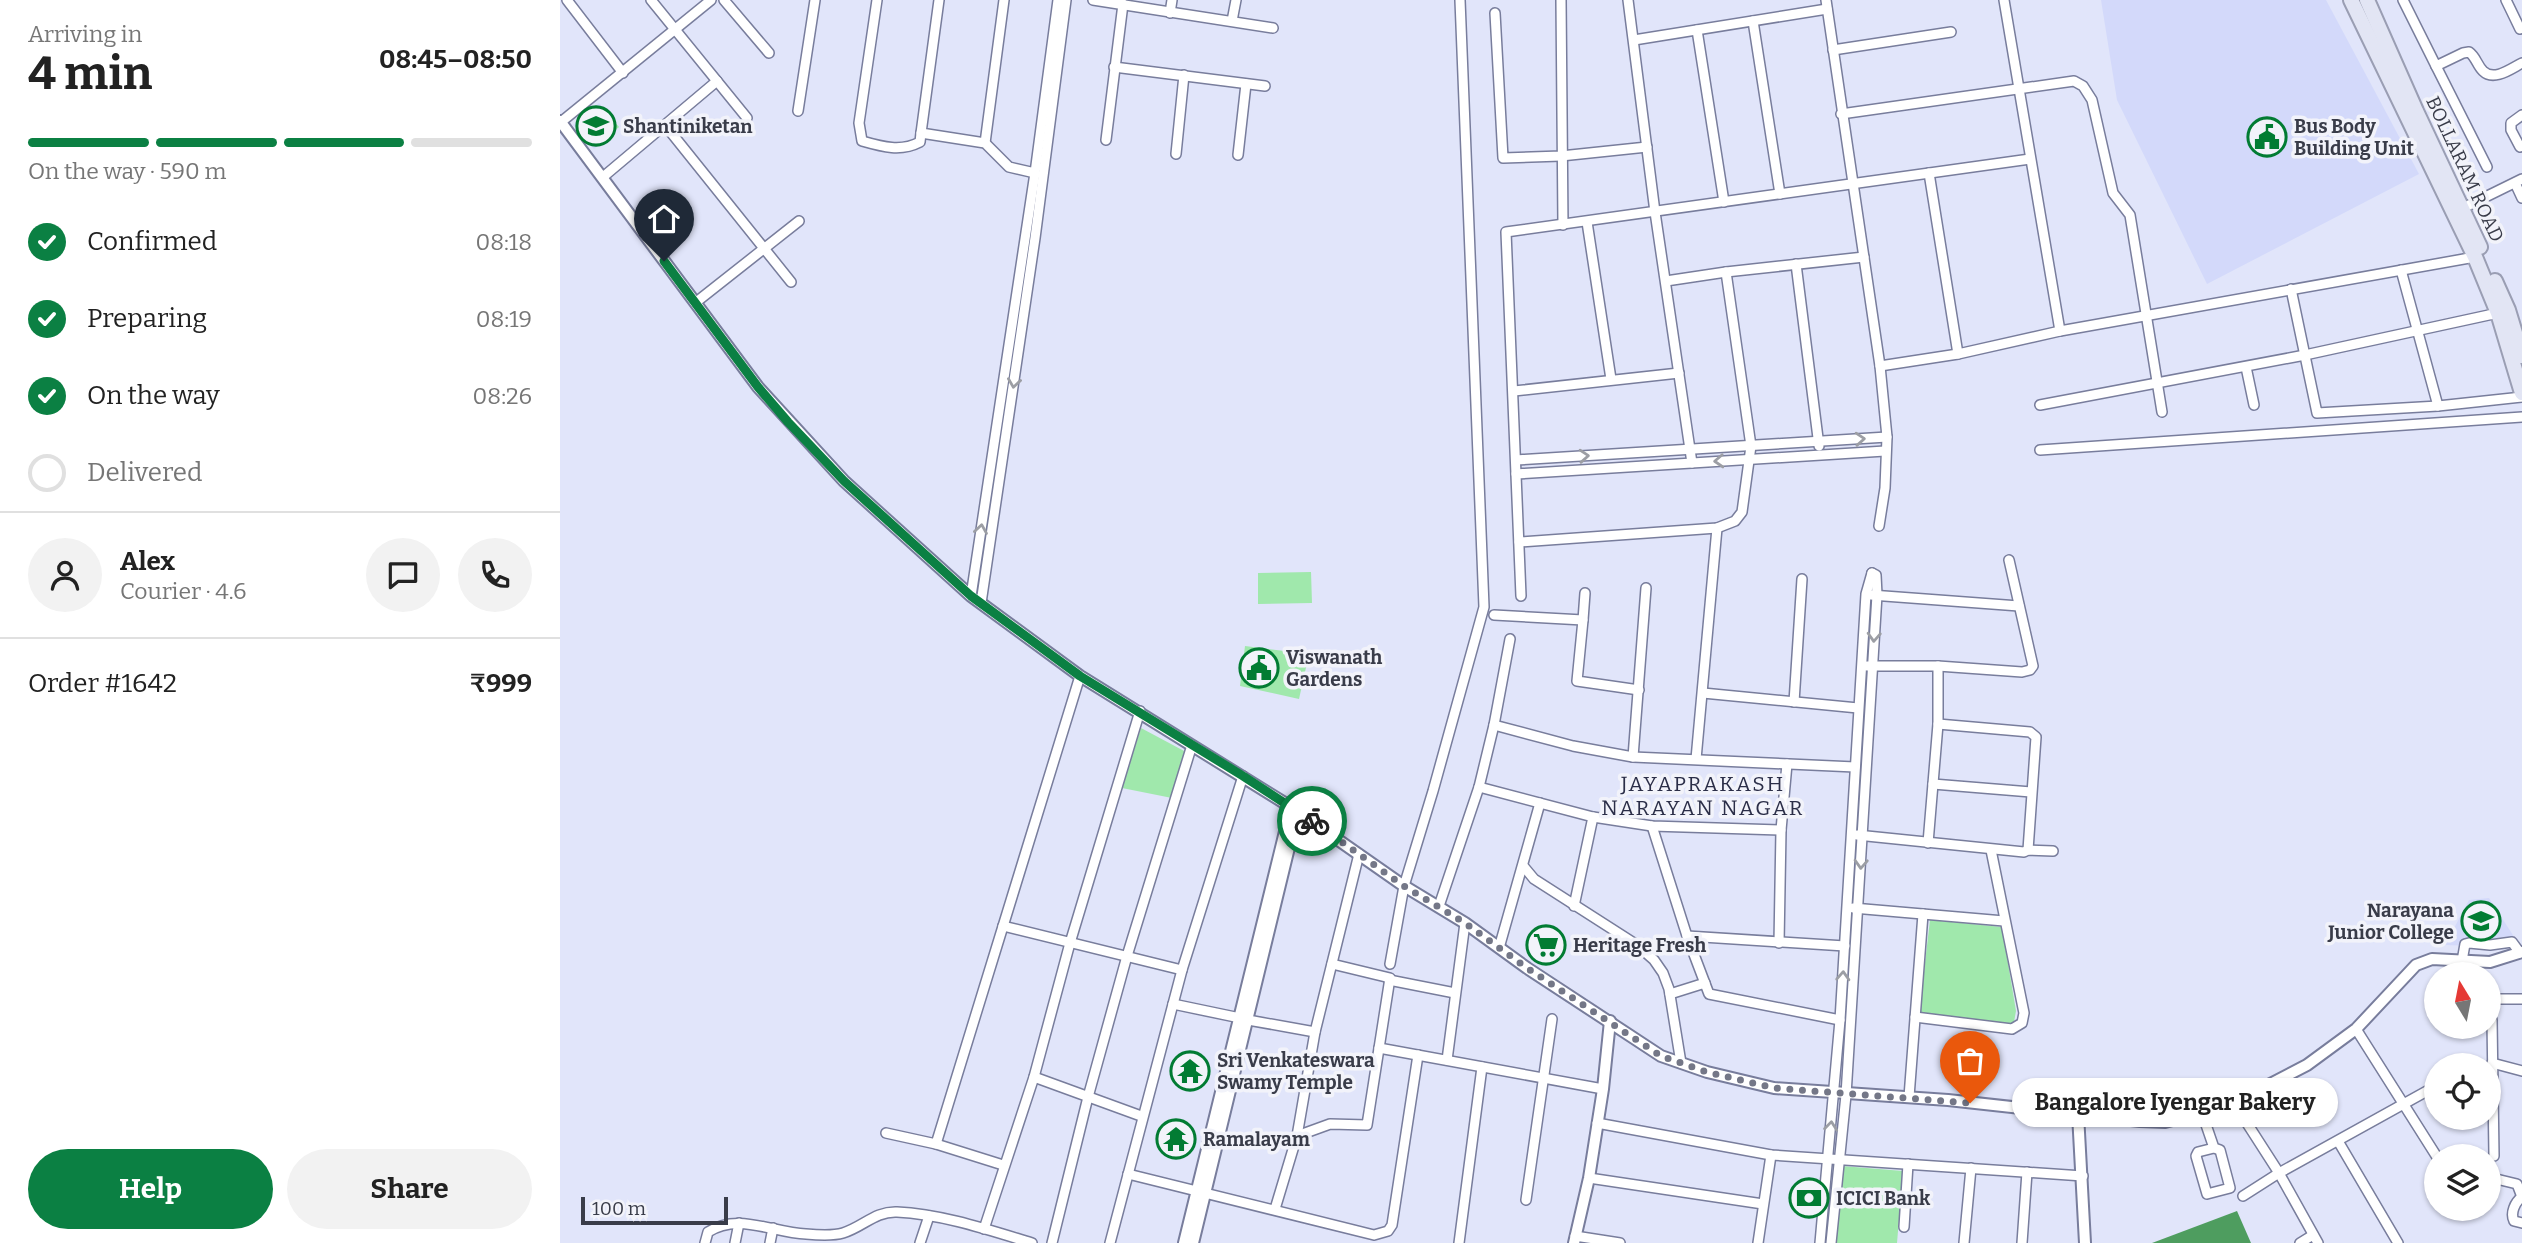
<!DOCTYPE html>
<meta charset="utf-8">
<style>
body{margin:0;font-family:Bitter,serif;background:#f2f2f2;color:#222;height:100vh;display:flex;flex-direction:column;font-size:26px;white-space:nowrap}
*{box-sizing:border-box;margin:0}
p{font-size:23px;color:#767676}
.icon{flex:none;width:38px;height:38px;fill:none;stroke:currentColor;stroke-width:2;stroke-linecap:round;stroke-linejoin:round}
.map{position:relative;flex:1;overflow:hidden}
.details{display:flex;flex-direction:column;background:#fff;width:560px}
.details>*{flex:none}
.needle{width:46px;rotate:350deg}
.tools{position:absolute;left:1864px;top:962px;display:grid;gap:14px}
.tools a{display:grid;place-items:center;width:77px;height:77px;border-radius:50%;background:#fff;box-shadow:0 2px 5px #0004;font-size:35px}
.scale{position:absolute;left:21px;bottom:18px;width:147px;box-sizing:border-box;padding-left:7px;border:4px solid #393c49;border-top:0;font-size:19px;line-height:24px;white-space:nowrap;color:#393c49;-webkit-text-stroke:5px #f2f3fa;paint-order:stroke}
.pin{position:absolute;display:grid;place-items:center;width:60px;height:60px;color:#fff;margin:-72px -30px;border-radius:50% 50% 50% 0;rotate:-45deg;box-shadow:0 0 7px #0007}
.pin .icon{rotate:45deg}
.courier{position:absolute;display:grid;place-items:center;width:70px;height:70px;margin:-35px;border:5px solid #0b8043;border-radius:50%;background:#fff;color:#222;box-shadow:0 2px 9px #0007}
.bubble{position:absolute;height:49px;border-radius:24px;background:#fff;box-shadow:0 2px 5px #0004;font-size:23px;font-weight:700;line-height:49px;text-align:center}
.headline em{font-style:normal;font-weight:700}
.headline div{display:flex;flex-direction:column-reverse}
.headline{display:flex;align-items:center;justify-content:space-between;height:119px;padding:0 28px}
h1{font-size:46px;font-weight:700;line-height:52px}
.bar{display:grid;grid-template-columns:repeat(4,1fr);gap:10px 7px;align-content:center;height:84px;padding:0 28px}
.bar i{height:9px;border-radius:5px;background:#e0e0e0}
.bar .active{background:#0b8043}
.bar p{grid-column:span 4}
.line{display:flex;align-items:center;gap:18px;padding:0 28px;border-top:2px solid #e0e0e0}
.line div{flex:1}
.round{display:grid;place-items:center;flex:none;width:74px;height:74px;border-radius:37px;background:#f2f2f2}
ol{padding:0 28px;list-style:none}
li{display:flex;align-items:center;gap:21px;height:77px}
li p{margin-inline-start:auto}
li .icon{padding:7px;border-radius:50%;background:#0b8043;color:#fff;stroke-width:4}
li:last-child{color:#767676}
li i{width:38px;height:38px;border:4px solid #e0e0e0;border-radius:50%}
.button{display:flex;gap:14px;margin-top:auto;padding:14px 28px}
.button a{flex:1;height:80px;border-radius:42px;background:#0b8043;color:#fff;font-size:28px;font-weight:700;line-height:80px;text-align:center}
.button a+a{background:#f2f2f2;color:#222}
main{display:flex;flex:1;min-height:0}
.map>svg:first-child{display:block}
.built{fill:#d3d9fa}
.green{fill:#a0e8ac}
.water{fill:#4e9d5f}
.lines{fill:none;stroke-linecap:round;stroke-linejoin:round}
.minor-casing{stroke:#787d9c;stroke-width:12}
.tertiary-casing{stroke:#787d9c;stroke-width:14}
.primary-casing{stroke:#9a9eb3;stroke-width:18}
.minor{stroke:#fff;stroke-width:9}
.tertiary{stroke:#fff;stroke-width:10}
.primary{stroke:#e2e5f4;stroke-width:14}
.oneway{stroke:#9c9ea4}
.done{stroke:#747787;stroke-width:7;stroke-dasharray:0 12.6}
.route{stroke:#0b8043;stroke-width:9}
.labels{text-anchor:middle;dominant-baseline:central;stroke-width:7;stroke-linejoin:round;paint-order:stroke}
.poi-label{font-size:19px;font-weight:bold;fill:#393c49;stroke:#f2f3fa;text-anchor:start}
.street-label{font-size:19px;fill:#393c49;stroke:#f2f3fa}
.neighbourhood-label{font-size:21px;letter-spacing:2px;fill:#2b2e48;stroke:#f2f3fa}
</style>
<main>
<section class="details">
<div class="headline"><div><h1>4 min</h1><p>Arriving in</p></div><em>08:45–08:50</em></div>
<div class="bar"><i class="active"></i><i class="active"></i><i class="active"></i><i></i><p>On the way · 590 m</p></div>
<ol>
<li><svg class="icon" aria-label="check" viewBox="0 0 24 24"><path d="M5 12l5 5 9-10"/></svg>Confirmed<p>08:18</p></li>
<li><svg class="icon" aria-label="check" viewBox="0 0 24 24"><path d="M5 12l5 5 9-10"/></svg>Preparing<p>08:19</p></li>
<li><svg class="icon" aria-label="check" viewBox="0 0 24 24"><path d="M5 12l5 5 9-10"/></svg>On the way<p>08:26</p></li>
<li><i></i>Delivered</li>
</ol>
<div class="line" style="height:126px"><a class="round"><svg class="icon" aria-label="person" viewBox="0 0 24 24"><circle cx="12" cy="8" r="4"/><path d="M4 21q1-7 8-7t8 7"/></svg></a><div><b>Alex</b><p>Courier · 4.6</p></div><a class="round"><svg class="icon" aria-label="chat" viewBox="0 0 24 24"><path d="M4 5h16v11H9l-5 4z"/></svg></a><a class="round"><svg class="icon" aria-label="phone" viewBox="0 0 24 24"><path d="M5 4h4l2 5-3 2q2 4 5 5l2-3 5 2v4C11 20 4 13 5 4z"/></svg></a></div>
<div class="line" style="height:91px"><div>Order #1642</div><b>₹999</b></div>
<div class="button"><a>Help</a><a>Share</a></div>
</section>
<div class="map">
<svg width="1962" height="1243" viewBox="0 0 1962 1243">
<rect width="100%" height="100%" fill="#e1e5fa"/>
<!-- built -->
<g class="built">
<path d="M1541,0H1766L1859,174L1647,284L1557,100Z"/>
<path d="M39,103L59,127L34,149L13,125Z"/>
<path d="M1929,898L1958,943L1945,947L1885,945L1909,900Z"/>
</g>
<!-- green -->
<g class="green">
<path d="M48,114L59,127L47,137L36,124Z"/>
<path d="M751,572L752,603L698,604V573Z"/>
<path d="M685,646L749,654L739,699L680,686Z"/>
<path d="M581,728L626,752L617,799L562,788Z"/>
<path d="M1370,920L1442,927L1456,1011L1454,1022L1447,1026L1359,1014Z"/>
<path d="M1282,1166L1343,1171L1337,1243H1276Z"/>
</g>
<!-- water -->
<path class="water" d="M1677,1211L1691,1243H1592Z"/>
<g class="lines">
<!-- minor casing -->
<g class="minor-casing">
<g id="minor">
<path d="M7,0L63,73"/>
<path d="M91,0L187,118"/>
<path d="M164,0L209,53"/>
<path d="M317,0L299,123L302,141C323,147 341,152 360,142L361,133"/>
<path d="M379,0L361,133L425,143L449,167L475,173"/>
<path d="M533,0L713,28"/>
<path d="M1001,0L1003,225"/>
<path d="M1068,0L1095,212L1132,463"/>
<path d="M1266,0L1320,366L1327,437L1325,488L1319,526"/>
<path d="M1444,0L1500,331"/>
<path d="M1843,0L1876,66L1903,53L1909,52C1916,57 1917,65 1923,71C1934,82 1952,68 1962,63"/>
<path d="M1946,0L1960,29"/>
<path d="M610,13L612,0"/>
<path d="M935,13L943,158L1001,156L1087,147"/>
<path d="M672,21L676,0"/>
<path d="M1193,21L1220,194"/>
<path d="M1137,30L1164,202"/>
<path d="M1074,40L1267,9"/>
<path d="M1273,50L1391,32"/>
<path d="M1876,66L1927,167"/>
<path d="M554,67L705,86"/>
<path d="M238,111L255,0"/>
<path d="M1281,114L1514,81L1523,86L1532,100L1553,193L1570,215L1602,412"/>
<path d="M1,122L151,0"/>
<path d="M105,125L231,282"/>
<path d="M546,140L563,4"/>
<path d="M425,143L444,0"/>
<path d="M1960,147L1951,130V123L1962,115"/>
<path d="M616,154L624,75"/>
<path d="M678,155L686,84"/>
<path d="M1369,173L1398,354"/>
<path d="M43,177L157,81"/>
<path d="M1955,183L1962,198"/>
<path d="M1903,208L1962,179"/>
<path d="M1027,222L1051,379"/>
<path d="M1236,264L1259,446"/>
<path d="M1841,270L1878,406"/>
<path d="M1106,281L1166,272L1304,257"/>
<path d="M1731,289L1757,413L1878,406L1962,397"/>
<path d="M135,303L239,221"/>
<path d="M1320,366L1398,354L1500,331L1915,257"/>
<path d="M1686,367L1694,405"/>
<path d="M954,391L1119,373"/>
<path d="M1480,405L1745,355L1938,313"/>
<path d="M1480,450L1962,417"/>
<path d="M956,460L1327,437"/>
<path d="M956,474L1325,451"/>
<path d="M959,542L1157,528L1175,521L1182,512L1191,446L1166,272"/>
<path d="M1311,595L1459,606"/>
<path d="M411,596L475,173L498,0"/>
<path d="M961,596L946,232L1470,159"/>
<path d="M421,603L475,238L506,0"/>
<path d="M934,615L1023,620L1017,681L1079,690"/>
<path d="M1023,620L1025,593"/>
<path d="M1307,666H1378L1462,672L1470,670L1473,666L1449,560"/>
<path d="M1143,693L1298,708"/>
<path d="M1234,702L1242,579"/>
<path d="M1378,724L1470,732L1476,737L1468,850"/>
<path d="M934,725L1013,746L1073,757L1295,767"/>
<path d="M1073,757L1086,588"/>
<path d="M1136,759L1157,528"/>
<path d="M1373,784L1471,792"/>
<path d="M919,787L1033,817L1092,826L1221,830"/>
<path d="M1092,826L1127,936L1149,994L1280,1020"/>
<path d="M1297,835L1464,852L1468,850L1493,851"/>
<path d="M1368,843L1378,724V666"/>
<path d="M964,867L974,879L1077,945L1094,960L1103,973L1109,989L1121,1063"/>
<path d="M879,906L919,787L934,725L950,639"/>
<path d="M1014,906L1033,817"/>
<path d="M1293,908L1444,921"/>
<path d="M443,926L622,970"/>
<path d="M1127,936L1285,946"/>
<path d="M1219,943L1221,830L1227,764"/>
<path d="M939,948L980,803"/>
<path d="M1902,961L1905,944L1909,943L1930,945L1952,942L1960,953"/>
<path d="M830,964L844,886L873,791L924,607L900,0"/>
<path d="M829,980L895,993"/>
<path d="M1110,994L1145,983"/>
<path d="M1939,999H1962"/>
<path d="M613,1004L680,1018"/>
<path d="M1355,1017L1452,1029L1462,1023L1464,1013L1431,850"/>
<path d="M688,1020L755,1032"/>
<path d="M1932,1020L1934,1156"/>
<path d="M1796,1029L1877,1157"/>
<path d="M819,1048L1043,1089"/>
<path d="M887,1060L905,923"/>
<path d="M1932,1063L1962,1071"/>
<path d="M474,1077L581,1116"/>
<path d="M1349,1097L1363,914"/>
<path d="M1674,1103L1719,1173L1758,1243"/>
<path d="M1642,1113L1654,1148L1660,1150L1670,1188L1647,1194L1636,1156L1638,1152L1654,1148"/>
<path d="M1037,1123L1211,1155L1523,1176"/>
<path d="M326,1133L376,1144L443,1165"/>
<path d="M737,1136L770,1124L807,1125L830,978L772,964"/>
<path d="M1778,1141L1838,1243"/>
<path d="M376,1144L520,676"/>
<path d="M568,1174L814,1235L828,1231L832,1225L858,1055"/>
<path d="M1928,1177L1957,1184L1962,1197"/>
<path d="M1029,1178L1203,1204"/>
<path d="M1683,1196L1719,1173L1876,1086"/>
<path d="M1962,1197C1955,1202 1950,1213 1954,1221L1962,1223"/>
<path d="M966,1200L992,1019"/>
<path d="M715,1209L737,1136L755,1032L799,854"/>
<path d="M1344,1227L1348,1164"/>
<path d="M424,1229L474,1077L510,943L580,711"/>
<path d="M1015,1236L1060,1243"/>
<path d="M145,1243L148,1232C178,1212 213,1233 246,1234C257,1235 273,1236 283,1233C303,1227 315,1211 337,1212C382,1214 429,1230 472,1243"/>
<path d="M175,1243L179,1223"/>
<path d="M210,1243L213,1228"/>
<path d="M360,1243L369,1216"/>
<path d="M492,1243L528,1097L567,956L632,745"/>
<path d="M550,1243L622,970L683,776"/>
<path d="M899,1243L922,1067"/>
<path d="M1198,1243L1211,1155"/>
<path d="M1260,1243L1280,1020L1306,594L1312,573"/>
<path d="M1271,1243L1286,1095L1317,595L1316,575L1312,573"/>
<path d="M1404,1243L1411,1168"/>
<path d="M1462,1243L1467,1172"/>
<path d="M1740,1243L1753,1235"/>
</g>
</g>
<!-- tertiary casing -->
<g class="tertiary-casing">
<g id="tertiary">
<path d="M0,121L198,387L284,481L411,596L520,676L731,807L844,886L905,923L967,968L1101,1056L1147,1072L1214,1088L1388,1100L1580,1121L1605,1122L1674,1103L1747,1065L1796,1029L1856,965L1872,959L1930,962L1962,952"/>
<path d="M1518,1114L1525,1243"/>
<path d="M624,1243L731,807"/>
<path d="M633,1243L733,831"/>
<path d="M1014,1243L1029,1178L1043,1089L1050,1021"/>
</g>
</g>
<!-- primary casing -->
<g class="primary-casing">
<g id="primary">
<path d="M1791,0L1915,257L1938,313L1962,393"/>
<path d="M1807,0L1856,111L1920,247"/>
<path d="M1935,281L1948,310L1962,356"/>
</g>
</g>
<!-- minor -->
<use href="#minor" class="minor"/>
<!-- tertiary -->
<use href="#tertiary" class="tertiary"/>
<!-- primary -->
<use href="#primary" class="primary"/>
</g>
<!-- one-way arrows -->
<defs><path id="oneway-chevron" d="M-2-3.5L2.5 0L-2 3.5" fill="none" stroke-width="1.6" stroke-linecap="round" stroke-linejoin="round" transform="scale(1.75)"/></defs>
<g class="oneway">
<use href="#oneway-chevron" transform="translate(454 383) rotate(98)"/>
<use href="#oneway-chevron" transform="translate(1300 439) rotate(-4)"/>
<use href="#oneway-chevron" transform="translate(1024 456) rotate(-4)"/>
<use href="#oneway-chevron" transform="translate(1159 461) rotate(177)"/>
<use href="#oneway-chevron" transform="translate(421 529) rotate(-81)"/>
<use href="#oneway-chevron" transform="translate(1314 637) rotate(93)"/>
<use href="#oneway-chevron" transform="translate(1301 864) rotate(93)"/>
<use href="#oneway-chevron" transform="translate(1283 976) rotate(-87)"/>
<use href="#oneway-chevron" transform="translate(1271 1126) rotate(-84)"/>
</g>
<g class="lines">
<!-- done -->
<path class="done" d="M752,821L844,886L905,923L967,968L1101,1056L1147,1072L1214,1088L1410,1103"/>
<!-- route -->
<path class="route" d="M104,261L198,387L228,422L284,481L411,596L520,676L683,776L752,821"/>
</g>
<!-- icons -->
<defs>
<g id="school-ring" transform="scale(2.0125)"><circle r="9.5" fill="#f2f3fa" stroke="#027c33" stroke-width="1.5"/><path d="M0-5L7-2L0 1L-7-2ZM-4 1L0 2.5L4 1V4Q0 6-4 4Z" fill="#027c33"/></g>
<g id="civic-ring" transform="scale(2.0125)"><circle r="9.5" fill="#f2f3fa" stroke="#027c33" stroke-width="1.5"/><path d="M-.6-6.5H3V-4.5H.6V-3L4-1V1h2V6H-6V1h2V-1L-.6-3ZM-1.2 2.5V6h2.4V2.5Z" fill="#027c33"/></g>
<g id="university-ring" transform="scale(2.0125)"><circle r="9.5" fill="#f2f3fa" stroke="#027c33" stroke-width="1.5"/><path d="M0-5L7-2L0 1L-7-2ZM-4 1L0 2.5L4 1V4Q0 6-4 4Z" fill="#027c33"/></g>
<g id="supermarket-ring" transform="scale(2.0125)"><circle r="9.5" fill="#f2f3fa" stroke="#027c33" stroke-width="1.5"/><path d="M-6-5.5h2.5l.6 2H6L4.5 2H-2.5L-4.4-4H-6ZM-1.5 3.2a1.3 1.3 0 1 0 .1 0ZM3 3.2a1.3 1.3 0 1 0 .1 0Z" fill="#027c33"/></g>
<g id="temple-ring" transform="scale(2.0125)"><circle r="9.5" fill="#f2f3fa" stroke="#027c33" stroke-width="1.5"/><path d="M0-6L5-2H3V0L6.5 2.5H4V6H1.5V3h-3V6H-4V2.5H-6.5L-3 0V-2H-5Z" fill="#027c33"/></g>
<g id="bank-ring" transform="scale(2.0125)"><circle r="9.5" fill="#f2f3fa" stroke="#027c33" stroke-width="1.5"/><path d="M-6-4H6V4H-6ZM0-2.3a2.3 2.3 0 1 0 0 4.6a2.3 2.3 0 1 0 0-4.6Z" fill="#027c33"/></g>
</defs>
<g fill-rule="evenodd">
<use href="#school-ring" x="36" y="126"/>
<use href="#civic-ring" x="1707" y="137"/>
<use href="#civic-ring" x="699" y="668"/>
<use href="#university-ring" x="1921" y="921"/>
<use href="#supermarket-ring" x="986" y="945"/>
<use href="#temple-ring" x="630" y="1071"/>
<use href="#temple-ring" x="616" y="1139"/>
<use href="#bank-ring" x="1249" y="1198"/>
</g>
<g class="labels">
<!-- poi labels -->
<g class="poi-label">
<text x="63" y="126">Shantiniketan</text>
<text x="1734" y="126">Bus Body<tspan x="1734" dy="22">Building Unit</tspan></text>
<text x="726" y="657">Viswanath<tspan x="726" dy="22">Gardens</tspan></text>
<text x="1894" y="910" text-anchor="end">Narayana<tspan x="1894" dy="22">Junior College</tspan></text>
<text x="1013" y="945">Heritage Fresh</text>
<text x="657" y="1060">Sri Venkateswara<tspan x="657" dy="22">Swamy Temple</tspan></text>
<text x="643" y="1139">Ramalayam</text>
<text x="1276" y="1198">ICICI Bank</text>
</g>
<!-- street labels -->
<g class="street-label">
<text transform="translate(1905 169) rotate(65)">BOLLARAM ROAD</text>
</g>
<!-- neighbourhood labels -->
<g class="neighbourhood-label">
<text x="1143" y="784">JAYAPRAKASH<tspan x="1143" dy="24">NARAYAN NAGAR</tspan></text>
</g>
</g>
</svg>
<div class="tools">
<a><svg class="needle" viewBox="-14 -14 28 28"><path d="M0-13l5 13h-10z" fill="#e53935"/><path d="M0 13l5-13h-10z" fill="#767676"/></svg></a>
<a><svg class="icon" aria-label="locate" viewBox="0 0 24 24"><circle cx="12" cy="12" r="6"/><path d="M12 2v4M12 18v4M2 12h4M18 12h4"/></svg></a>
<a><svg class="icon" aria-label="layers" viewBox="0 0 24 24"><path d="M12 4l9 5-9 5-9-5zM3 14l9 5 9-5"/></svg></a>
</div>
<div class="scale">100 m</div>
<div class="pin" style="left:1410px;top:1103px;background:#ea580c"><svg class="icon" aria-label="bag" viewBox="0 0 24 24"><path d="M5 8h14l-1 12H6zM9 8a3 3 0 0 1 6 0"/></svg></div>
<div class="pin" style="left:104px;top:261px;background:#1f2937"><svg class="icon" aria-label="home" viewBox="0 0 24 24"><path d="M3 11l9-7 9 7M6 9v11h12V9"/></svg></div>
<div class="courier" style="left:752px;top:821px"><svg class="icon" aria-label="bike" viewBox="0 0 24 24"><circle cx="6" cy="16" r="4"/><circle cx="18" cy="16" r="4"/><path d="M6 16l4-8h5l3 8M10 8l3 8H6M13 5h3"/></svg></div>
<div class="bubble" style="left:1452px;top:1078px;width:326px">Bangalore Iyengar Bakery</div>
</div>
</main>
